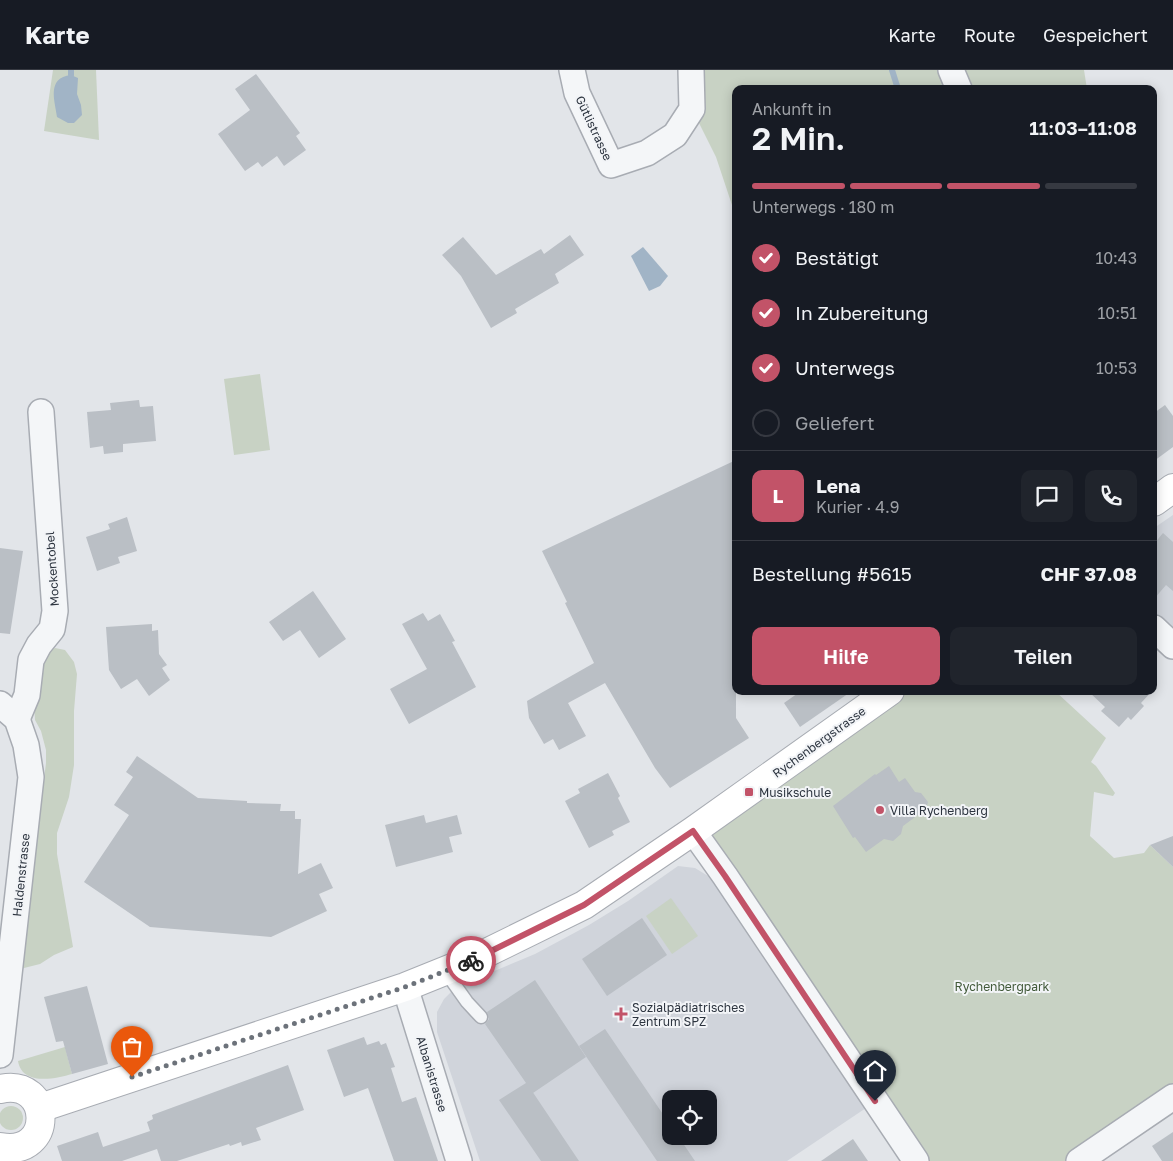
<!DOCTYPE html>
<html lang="de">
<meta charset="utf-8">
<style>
body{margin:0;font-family:"Golos Text",sans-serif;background:#20242c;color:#f1f3f6;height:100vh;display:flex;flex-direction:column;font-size:19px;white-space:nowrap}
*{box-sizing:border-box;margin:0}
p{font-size:16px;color:#9ea1a6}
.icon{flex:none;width:28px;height:28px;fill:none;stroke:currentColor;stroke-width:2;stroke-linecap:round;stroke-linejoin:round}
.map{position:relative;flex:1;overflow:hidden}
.panel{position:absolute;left:732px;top:15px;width:425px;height:610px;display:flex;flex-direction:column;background:#171b24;border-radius:10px;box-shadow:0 2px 12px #0003}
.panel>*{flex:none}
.tools{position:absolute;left:662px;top:1020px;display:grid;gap:10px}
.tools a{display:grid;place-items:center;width:55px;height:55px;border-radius:10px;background:#171b24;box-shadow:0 2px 12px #0003;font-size:25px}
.pin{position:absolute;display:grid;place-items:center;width:42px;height:42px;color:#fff;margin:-51px -21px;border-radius:50% 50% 50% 0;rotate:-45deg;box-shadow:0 0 5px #0007}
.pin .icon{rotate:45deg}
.courier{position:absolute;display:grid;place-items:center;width:50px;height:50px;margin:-25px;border:4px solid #c25368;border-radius:50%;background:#fff;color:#222;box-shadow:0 1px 6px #0007}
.head em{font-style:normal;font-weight:600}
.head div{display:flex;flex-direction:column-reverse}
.head{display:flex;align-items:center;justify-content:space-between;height:85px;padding:0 20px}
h1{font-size:32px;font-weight:600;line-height:38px}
.bar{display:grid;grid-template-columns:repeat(4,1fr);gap:8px 5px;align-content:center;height:60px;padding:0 20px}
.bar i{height:6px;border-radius:4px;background:#363941}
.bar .current{background:#c25368}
.bar p{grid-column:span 4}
.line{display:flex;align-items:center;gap:12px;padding:0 20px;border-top:1px solid #363941}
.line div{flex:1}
.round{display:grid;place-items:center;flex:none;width:52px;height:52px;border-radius:10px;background:#20242c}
ol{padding:0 20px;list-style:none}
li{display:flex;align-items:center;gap:15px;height:55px}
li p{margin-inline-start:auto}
li .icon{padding:5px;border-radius:50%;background:#c25368;color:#fff;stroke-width:4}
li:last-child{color:#9ea1a6}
li i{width:28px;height:28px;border:2px solid #363941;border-radius:50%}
.action{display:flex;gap:10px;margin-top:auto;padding:10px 20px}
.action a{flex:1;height:58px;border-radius:10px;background:#c25368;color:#fff;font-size:20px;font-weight:600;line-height:58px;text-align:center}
.action a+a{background:#20242c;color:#f1f3f6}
header{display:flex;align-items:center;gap:30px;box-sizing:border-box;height:70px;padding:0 25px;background:#171b24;border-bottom:1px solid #363941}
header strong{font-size:24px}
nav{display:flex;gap:28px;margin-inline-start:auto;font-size:18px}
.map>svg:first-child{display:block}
.built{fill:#d0d4db;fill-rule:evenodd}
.green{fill:#c8d2c4}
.water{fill:#a1b4c6}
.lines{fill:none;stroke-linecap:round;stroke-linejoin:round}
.stream{stroke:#a1b4c6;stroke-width:6}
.building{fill:#babfc5}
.lane-casing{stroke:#a8acb3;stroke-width:15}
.street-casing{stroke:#a8acb3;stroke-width:28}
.secondary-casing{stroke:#a8acb3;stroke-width:30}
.lane{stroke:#f4f6f8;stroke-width:12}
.street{stroke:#f4f6f8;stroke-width:25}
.secondary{stroke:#fff;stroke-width:28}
.done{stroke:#6c727a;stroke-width:5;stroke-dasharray:0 9}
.route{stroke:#c25368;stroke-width:6}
.poi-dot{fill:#c25368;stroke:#f2f4f7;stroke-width:2}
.labels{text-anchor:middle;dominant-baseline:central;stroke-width:4;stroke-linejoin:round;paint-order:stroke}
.street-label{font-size:12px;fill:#2c343f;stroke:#f2f4f7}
.poi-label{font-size:12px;fill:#2c343f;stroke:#f2f4f7;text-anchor:start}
.park-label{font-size:12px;fill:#425a3a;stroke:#f2f4f7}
</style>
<header>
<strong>Karte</strong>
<nav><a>Karte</a><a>Route</a><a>Gespeichert</a></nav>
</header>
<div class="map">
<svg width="1173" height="1091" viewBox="0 0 1173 1091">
<rect width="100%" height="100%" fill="#e2e5e9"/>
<!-- built -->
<g class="built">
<path d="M1173,445V574L1154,554V458Z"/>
<path d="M678,796L695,798L713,809L866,1038L787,1091H480L437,962V942L444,929L451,922L461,915L535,884L589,855L628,831ZM671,1029H709V1066H671Z"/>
</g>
<!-- green -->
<g class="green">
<path d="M53,0H96L99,70L44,61Z"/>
<path d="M691,0H1084L1087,19H736V147L716,87L692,39Z"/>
<path d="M260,304L270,380L234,385L224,309Z"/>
<path d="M55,578L65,580L74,592L77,604L74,641V695L69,727L57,763V784L73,877L54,885L40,894L20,899L46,693V680L41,661L35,650L34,633L40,595L50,581Z"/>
<path d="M890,621H1055L1106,668L1091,692L1096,696L1115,723L1113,726L1094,722L1090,766L1114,788L1144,783L1150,775L1173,797V1027L1079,1091H916L693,761Z"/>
<path d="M671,828L698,866L672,884L646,846Z"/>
<path d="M65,977L72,1004C55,1009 22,1016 18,991Z"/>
<circle cx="11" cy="1048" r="12"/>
</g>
<!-- water -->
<g class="water">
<path d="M71,5L78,8L77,24L81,35L82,45L74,53H68L57,47C55,31 46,8 71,5Z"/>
<path d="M643,177L668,206L660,216L649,221L631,186Z"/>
</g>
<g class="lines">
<!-- stream -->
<g class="stream">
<path d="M892,0L898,19"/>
<path d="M71,5V0"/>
</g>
</g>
<!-- building -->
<g class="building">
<path d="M256,4L300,63L296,66L306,80L284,96L277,86L262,97L258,92L245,101L218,64L250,40L235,19Z"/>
<path d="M570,165L584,185L555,204L559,213L515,239L517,243L491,258L461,206L442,185L463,167L496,205L541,179L544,184Z"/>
<path d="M139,330L140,337L153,336L156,371L123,374V382L104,384L103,376L90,378L87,342L111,340L110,333Z"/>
<path d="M1165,335L1173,346V377L1154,391V343Z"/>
<path d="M736,390V648L749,668L670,718L655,698L605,613L568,633L586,666L559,680L553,669L544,674L529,648L527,631L594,593L565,533L567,532L542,481Z"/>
<path d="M127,447L137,481L118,487L120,493L97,501L86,467L110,459L108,454Z"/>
<path d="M1163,463L1173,472V521L1166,515L1154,529V474Z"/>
<path d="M0,478L23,481L10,564L0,563Z"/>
<path d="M313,521L346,569L319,588L300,560L283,571L269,552Z"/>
<path d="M423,543L428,551L440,544L455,571L452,572L476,617L409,654L390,619L427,599L402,554Z"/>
<path d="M152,554V561L158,560L159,584L167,595L162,598L170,610L149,626L137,609L121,619L109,600L106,557Z"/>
<path d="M801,621H852L800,657L784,633Z"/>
<path d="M1088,621H1152L1141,633L1144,636L1131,650L1128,647L1119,657L1101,641L1105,637Z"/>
<path d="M137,686L198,728L247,731V733L281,734L280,741H295V749H301L298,804L321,793L333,818L319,824L327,841L271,867L150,857L84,812L129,745L114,735L133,707L126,702Z"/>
<path d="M889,696L899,712L905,708L915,722L921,723L928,732L926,739L903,756L901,764L893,771L884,769L866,782L855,767L853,768L833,736L875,704L876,705Z"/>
<path d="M608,703L620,726L618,728L630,752L612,761L614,765L589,778L565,731L580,723L578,719Z"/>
<path d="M424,745L426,753L457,745L462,764L449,767L453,782L396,797L385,755Z"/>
<path d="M1173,766V797L1150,775Z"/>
<path d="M642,848L667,885L607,926L582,889Z"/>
<path d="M535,910L586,987L533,1023L532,1021L579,1091H541L499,1030L526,1013L485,954L489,949L487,942Z"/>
<path d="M87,916L108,994L72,1004L63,971L56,972L44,927Z"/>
<path d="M605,959L671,1056V1066H678L695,1091H657L636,1060L579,976Z"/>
<path d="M364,967L367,975L379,971L381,975L386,973L395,997L391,998L402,1032L416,1027L438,1091H394L368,1018L344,1027L327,980Z"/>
<path d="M288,995L304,1040L256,1058L261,1070L242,1076L241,1072L230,1076L229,1074L177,1091H161L157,1079L122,1091H62L57,1076L98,1062L103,1077L150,1061L147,1052L153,1049L152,1045Z"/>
<path d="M1173,1062V1091H1162L1152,1076Z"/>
<path d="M853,1069L868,1091H821Z"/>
</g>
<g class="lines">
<!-- lane casing -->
<g class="lane-casing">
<path id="lane" d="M445,901L467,932L481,947"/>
</g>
<!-- street casing -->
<g class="street-casing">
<g id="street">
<path d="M572,0L577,23L611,95L647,83L675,65L692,39L691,0"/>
<path d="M951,0L959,19"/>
<path d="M1154,558L1173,576"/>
<path d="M0,634L17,649L26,675L31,707L0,985"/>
<path d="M17,649L27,625L31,590L39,575L52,559L55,541L41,342"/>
<path d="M693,761L725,806L916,1091"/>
<path d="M405,917L459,1091"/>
<path d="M1079,1091L1173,1027"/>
</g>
</g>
<!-- secondary casing -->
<g class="secondary-casing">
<g id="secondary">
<path d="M1154,432L1173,418"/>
<path d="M0,1019C53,1007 55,1088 0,1077"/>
<path d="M40,1038L405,917L472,890L584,835L693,761L890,621"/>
</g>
</g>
<!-- lane -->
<use href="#lane" class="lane"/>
<!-- street -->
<use href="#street" class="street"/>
<!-- secondary -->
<use href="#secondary" class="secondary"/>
</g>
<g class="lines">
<!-- done -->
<path class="done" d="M132,1007L405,917L471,891"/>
<!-- route -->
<path class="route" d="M471,891L584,835L693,761L725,806L875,1031"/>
</g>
<!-- markers -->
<g class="poi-dot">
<rect x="744" y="717" width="10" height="10" rx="2.5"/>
<circle cx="880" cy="740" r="5"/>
<path d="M618.5 936.5h5v5h5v5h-5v5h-5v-5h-5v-5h5z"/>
</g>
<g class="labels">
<!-- street labels -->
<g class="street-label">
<text transform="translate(594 58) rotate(65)">Gütlistrasse</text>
<text transform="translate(52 499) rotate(-94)">Mockentobel</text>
<text transform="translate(819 672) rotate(-36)">Rychenbergstrasse</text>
<text transform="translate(21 805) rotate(-84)">Haldenstrasse</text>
<text transform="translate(432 1004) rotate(73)">Albanistrasse</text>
</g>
<!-- poi labels -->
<g class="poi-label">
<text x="759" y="722">Musikschule</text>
<text x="890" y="740">Villa Rychenberg</text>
<text x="632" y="937">Sozialpädiatrisches<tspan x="632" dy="14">Zentrum SPZ</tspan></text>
</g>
<!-- park labels -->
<g class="park-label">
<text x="1002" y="916">Rychenbergpark</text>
</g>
</g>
</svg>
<div class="tools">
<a><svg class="icon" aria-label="locate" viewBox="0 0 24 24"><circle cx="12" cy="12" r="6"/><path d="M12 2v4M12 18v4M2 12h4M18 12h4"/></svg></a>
</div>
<div class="pin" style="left:132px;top:1007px;background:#ea580c"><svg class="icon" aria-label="bag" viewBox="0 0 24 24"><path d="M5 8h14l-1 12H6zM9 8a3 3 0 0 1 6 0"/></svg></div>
<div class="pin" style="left:875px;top:1031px;background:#1f2937"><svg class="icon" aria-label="home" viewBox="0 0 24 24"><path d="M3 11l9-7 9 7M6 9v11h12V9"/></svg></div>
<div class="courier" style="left:471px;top:891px"><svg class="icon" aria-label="bike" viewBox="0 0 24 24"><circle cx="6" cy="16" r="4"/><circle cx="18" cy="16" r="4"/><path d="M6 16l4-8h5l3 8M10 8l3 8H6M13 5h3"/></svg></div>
<section class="panel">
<div class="head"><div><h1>2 Min.</h1><p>Ankunft in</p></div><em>11:03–11:08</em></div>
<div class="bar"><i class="current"></i><i class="current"></i><i class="current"></i><i></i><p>Unterwegs · 180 m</p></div>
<ol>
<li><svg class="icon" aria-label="check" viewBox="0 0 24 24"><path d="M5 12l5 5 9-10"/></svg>Bestätigt<p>10:43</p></li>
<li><svg class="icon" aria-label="check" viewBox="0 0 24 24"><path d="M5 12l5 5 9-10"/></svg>In Zubereitung<p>10:51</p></li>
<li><svg class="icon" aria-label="check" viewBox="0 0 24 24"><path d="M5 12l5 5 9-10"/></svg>Unterwegs<p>10:53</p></li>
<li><i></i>Geliefert</li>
</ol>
<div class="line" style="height:90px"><b class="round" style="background:#c25368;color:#fff">L</b><div><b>Lena</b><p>Kurier · 4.9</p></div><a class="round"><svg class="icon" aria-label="chat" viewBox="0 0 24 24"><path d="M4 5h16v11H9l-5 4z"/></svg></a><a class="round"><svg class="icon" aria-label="phone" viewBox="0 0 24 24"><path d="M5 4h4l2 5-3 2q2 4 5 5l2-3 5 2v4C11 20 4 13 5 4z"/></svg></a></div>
<div class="line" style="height:65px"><div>Bestellung #5615</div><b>CHF 37.08</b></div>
<div class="action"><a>Hilfe</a><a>Teilen</a></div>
</section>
</div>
